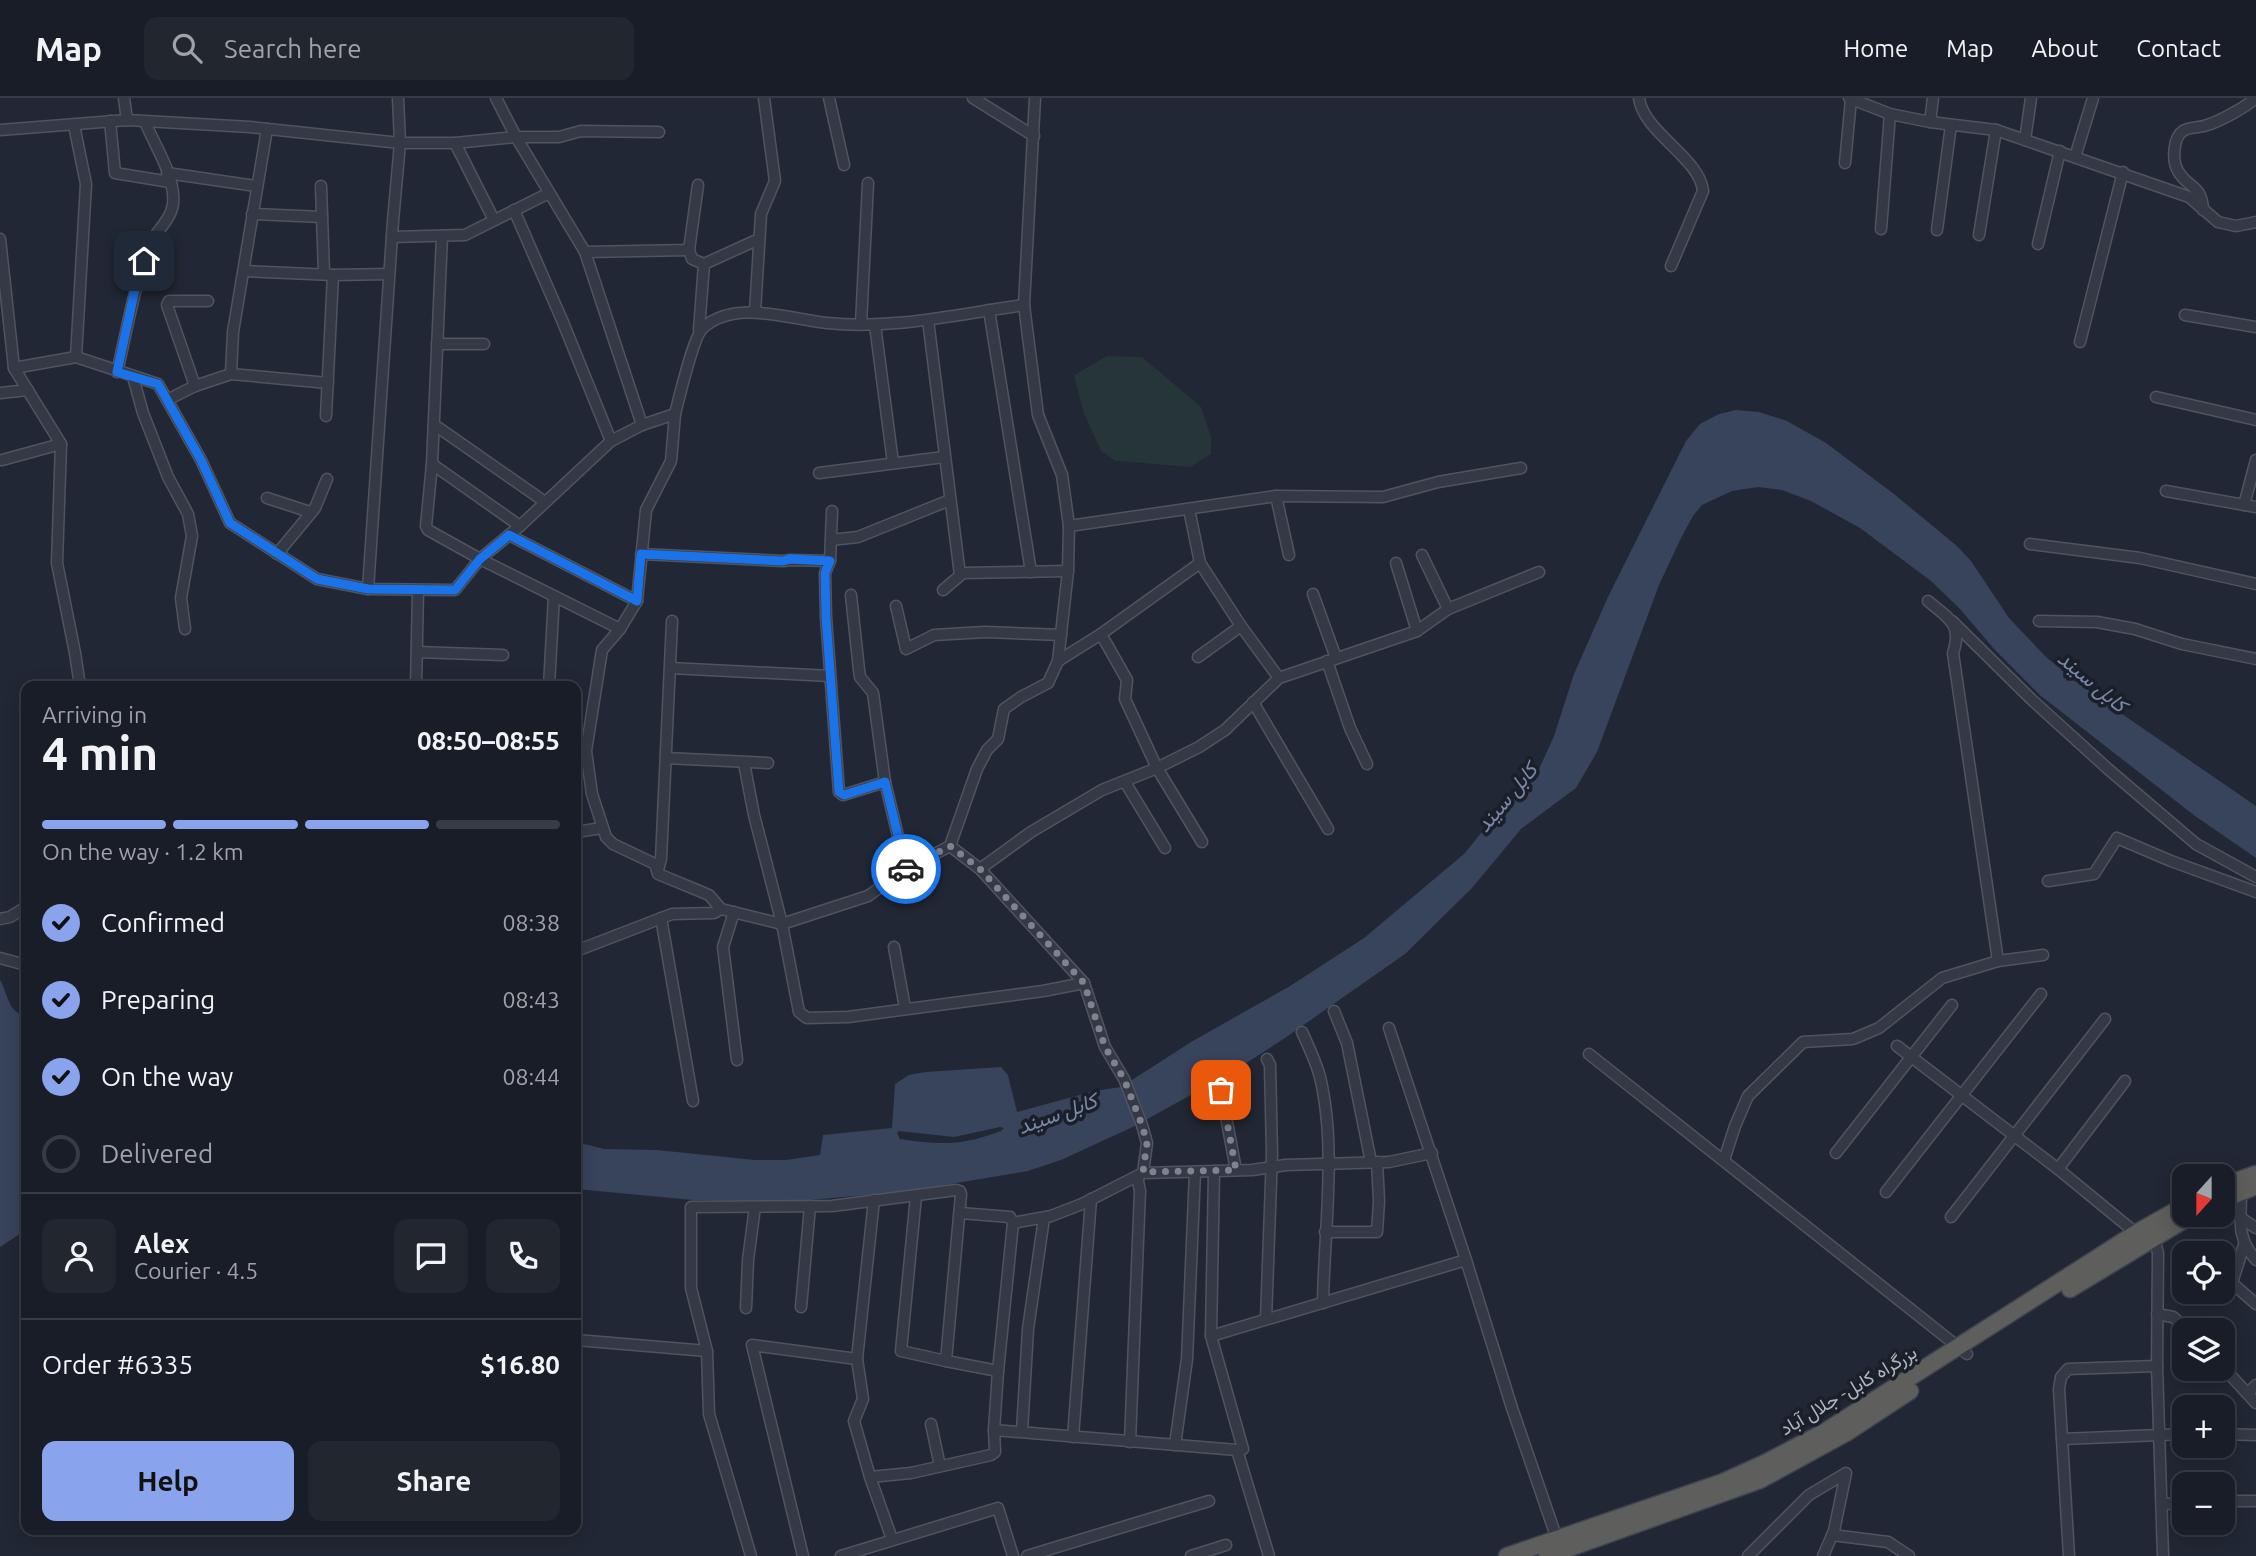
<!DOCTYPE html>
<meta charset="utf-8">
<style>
body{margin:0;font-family:Ubuntu,Vazirmatn,sans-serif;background:#22262f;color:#f1f3f6;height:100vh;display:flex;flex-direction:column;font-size:26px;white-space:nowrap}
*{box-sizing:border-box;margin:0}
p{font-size:23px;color:#9fa2a7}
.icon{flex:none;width:38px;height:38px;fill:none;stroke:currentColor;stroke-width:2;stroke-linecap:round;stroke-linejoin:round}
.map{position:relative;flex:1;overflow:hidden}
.side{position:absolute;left:21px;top:583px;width:560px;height:854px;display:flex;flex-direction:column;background:#191d27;border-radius:14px;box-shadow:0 4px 18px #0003,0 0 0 2px #373b44}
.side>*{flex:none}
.needle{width:46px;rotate:201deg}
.buttons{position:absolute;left:2172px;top:1066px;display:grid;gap:14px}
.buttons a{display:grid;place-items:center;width:63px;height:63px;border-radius:14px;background:#191d27;box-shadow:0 4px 18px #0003,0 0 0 2px #373b44;font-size:35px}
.pin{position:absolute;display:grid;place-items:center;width:60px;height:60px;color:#fff;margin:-30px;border-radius:14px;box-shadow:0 4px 10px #0006}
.courier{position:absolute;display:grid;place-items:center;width:70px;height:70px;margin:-35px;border:5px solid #1a73e8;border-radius:50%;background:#fff;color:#222;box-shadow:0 2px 9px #0007}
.head em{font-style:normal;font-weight:700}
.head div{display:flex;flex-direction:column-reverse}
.head{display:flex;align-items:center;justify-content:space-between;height:119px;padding:0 21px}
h1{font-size:46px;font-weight:700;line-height:52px}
.bar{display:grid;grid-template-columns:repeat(4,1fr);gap:10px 7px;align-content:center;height:84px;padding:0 21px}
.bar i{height:9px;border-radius:5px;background:#373b44}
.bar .on{background:#89a4ed}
.bar p{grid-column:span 4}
.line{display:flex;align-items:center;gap:18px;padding:0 21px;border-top:2px solid #373b44}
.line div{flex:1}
.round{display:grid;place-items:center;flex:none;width:74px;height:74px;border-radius:14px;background:#22262f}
ol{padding:0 21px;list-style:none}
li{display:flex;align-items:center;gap:21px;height:77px}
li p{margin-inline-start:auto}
li .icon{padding:7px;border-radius:50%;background:#89a4ed;color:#111;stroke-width:4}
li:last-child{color:#9fa2a7}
li i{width:38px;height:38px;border:4px solid #373b44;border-radius:50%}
.cta{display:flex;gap:14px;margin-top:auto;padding:14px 21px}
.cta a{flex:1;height:80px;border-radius:14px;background:#89a4ed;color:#111;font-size:28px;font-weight:700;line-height:80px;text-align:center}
.cta a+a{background:#22262f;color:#f1f3f6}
header{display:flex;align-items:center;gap:42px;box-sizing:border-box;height:98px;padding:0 35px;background:#191d27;border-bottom:2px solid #373b44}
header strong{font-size:33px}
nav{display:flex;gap:38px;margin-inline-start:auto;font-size:24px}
.search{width:490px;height:63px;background:#22262f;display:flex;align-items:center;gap:18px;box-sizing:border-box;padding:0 24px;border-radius:14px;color:#9fa2a7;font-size:26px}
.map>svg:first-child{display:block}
.green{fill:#263538}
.water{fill:#38435c;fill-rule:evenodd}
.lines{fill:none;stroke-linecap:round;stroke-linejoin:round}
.minor-casing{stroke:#4f5460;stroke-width:13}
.trunk-casing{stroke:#3f4450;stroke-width:19}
.minor{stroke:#353945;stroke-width:10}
.trunk{stroke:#5e5e5c;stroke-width:16}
.done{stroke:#7d8390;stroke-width:7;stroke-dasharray:0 12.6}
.route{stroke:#1a73e8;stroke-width:9}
.labels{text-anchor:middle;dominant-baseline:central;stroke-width:7;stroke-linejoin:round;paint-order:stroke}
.street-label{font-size:19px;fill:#afb4c2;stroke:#1a1f29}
.water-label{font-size:21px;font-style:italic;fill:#7a88a8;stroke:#1a1f29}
</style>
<header>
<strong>Map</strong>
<div class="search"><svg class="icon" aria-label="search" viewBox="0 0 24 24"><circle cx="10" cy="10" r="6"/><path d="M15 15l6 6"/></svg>Search here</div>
<nav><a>Home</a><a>Map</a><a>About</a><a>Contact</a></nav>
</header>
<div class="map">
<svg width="2256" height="1458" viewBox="0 0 2256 1458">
<rect width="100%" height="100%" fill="#212734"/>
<!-- green -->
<path class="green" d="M1107,258L1142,259L1201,309L1211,339V356L1190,369L1116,363L1101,353L1083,313L1074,277Z"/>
<!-- water -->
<g class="water">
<path d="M1736,312L1759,314L1787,323L1826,345L1894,396L1957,448L1971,463L2009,520L2046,559L2093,596L2256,708V760L2195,718L2041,598L1994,551L1960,511L1931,483L1860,430L1811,403L1782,392L1758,389L1732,393L1702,407L1693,418L1681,440L1659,487L1597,654L1576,690L1521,731L1472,790L1405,856L1285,940L1234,973L1135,1028L1061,1062L1028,1073L902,1094L786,1104L693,1102L576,1091V1044L604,1051L657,1052L755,1062H786L820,1057L823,1037L892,1030L895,986L909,977L925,974L1001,969L1008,977L1017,1014L1094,993L1121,989L1191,944L1290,888L1364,840L1464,756L1512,697L1539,671L1554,638L1574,576L1608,499L1686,343L1700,326L1719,316ZM1000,1029L1004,1030L1001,1033C961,1048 942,1047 900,1041L897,1035L899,1033L954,1039Z"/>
<path d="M0,882C8,895 8,916 26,917V1132L0,1149Z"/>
</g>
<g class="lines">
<!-- minor casing -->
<g class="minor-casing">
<g id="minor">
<path d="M124,0L127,22"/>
<path d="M496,0L516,39L585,154L642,327"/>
<path d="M829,0L844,67"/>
<path d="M973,0L1034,38"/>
<path d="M1639,0C1643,34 1700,60 1703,93L1671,168"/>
<path d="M1849,0L1890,16L1930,24L1996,32L2189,99L2218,124L2236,128L2256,124"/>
<path d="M110,23L115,75L170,84"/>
<path d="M1930,24L1933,0"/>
<path d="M74,27L86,86L76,259"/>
<path d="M0,32L127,22L250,29L400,45H455L516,39H559L581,33L659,34"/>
<path d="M2025,42L2031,0"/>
<path d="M455,45L494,122"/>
<path d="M2075,59L2093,0"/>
<path d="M1845,65L1851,1"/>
<path d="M167,75L256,88"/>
<path d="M698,87L689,152L692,161L704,166L759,141"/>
<path d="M321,88L324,176"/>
<path d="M514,112L562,222L611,343"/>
<path d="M2203,112C2202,86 2188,91 2178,73C2172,63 2173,39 2183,33C2189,29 2197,30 2204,28C2219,24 2244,10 2256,0"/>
<path d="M252,116L322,119"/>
<path d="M1881,131L1890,16"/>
<path d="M1937,132L1951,27"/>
<path d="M1979,137L1996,32"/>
<path d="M442,138L432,366L426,428L428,432L480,461L620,531"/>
<path d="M392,139L465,137L549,95"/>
<path d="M0,141L14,270L61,346L57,465L75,555L80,588"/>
<path d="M2038,146L2060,53"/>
<path d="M585,154L689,152"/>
<path d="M244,173L333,177L389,176"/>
<path d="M989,212L1031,474"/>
<path d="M755,214L761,116L775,83L764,0"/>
<path d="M2185,217L2256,229"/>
<path d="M928,222L960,477"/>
<path d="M861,226L868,85"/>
<path d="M875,227L893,365"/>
<path d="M699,232L704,166"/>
<path d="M2080,244L2123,74"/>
<path d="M437,246H484"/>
<path d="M14,270L76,259L158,286L201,362L230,425L317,481L368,491L455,492L480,461L520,428L611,343L642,327L675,316C679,300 694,237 703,230C735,201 789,221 827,225C893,232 959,216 1024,207"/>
<path d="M117,274C127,232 134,189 149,148C155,134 171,122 173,106C176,79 155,48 145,24"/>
<path d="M231,276L233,234L267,31"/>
<path d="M133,279L143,315L168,379L188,416L192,438L181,500L185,531"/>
<path d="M195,288L167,207L169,203H208"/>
<path d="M0,295L28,292"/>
<path d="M2156,299L2256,322"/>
<path d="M167,302L195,288L231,276L328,285"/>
<path d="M675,316L671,363L646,412L637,503L620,531L602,552L586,653L592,696L606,739L613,746L655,766L658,776L663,778L709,797L721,811"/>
<path d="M326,318L333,177"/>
<path d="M434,328L439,330L545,404"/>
<path d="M2,362L61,346"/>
<path d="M432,366L520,428"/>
<path d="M819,375L944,359"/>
<path d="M2166,393L2256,409"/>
<path d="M1276,398L1289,457"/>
<path d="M267,400L310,414"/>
<path d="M2244,407L2256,362"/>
<path d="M1189,411L1200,465L1241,528L1279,580"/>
<path d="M832,413L830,463L825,475L826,519L839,694L843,697L885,684"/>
<path d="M1069,428L1276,398L1383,399L1438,384L1521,370"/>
<path d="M509,437L637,503"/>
<path d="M831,442L858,439L950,402"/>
<path d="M2030,446L2140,460L2256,486"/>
<path d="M277,456L315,410L327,381"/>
<path d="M641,456L783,463L790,462L830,463"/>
<path d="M1422,457L1448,511"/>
<path d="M1396,465L1417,533"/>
<path d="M368,491L393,123L400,45L398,0"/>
<path d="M943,492L963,475L1068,473"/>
<path d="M1313,496L1336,560"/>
<path d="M851,497L859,572L860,579L873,595L885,684L906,771"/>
<path d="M1928,503C1948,520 1963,526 1953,555L1998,863"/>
<path d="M896,508L906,551L934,537L985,534L1061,537"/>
<path d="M1952,523L2031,601L2108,671L2196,746L2256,779"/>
<path d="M2039,523L2097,524L2135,531L2182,546L2256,561"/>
<path d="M1101,536L1127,582L1125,601L1157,670L1202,744"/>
<path d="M417,554L503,557"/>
<path d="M1198,559L1241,528"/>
<path d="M1058,563L1101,536L1200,465"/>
<path d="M1327,563L1350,630L1367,666"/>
<path d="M670,570L830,578"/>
<path d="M416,588L418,493"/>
<path d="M549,588L554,498"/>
<path d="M1253,604L1328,731"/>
<path d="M666,660L768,665"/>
<path d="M744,665L754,717L782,826L799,914L807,920L848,919L1043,893L1084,885"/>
<path d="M1125,684L1165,750"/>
<path d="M576,734L602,730"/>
<path d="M950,748L977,671L987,652L998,641L1004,611L1021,599L1048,585L1058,563L1068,473L1069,428L1062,377L1038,317L1024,207L1035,0"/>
<path d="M980,771L1031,734L1102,692L1157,670L1199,649L1225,632L1279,580L1417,533L1448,511L1539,474"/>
<path d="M658,772L661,761L672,523"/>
<path d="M2048,783L2094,776L2117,740L2171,763L2256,794"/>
<path d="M734,814L723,849L737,962"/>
<path d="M661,820L693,1003"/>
<path d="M0,821L10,819L26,809"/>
<path d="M894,849L905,910"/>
<path d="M576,853L672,816L714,815L721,811L782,826L868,798L906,771L950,748L980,771L1084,885L1105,949L1124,981L1142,1027L1147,1045L1143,1075"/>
<path d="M0,860L26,867"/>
<path d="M1334,913L1347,945L1371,1064"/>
<path d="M1302,934C1309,949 1316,964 1320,979C1337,1050 1324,1133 1323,1205"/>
<path d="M1897,948L2058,1071L2136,1135"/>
<path d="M1589,956L1967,1256"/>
<path d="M1221,992L1236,1072"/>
<path d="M1836,1055L1952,907"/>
<path d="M1724,1062L1735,1028L1748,998L1803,944L1853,941L1879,930L1942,880L1998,863L2043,857"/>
<path d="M2058,1071L2125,983"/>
<path d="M1886,1094L2041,896"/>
<path d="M2241,1094C2241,1122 2236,1139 2256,1162"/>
<path d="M916,1098L901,1253L946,1263"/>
<path d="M874,1102L857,1261L863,1301L854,1323L870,1379L892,1441"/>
<path d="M960,1115L1010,1119L1013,1125"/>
<path d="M1951,1119L2105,921"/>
<path d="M2241,1120L2256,1130"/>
<path d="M1325,1134H1377L1379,1103L1377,1064"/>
<path d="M2154,1139L2158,1155L2157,1268L2163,1458"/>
<path d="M2244,1147L2232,1185L2256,1206"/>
<path d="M1466,1162L1512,1310L1557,1441"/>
<path d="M801,1209L810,1108"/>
<path d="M746,1210L748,1162L755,1109"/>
<path d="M2157,1216L2173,1219L2188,1232"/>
<path d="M1266,1221L1272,1056L1270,967L1267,961"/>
<path d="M1211,1238L1214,1073"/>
<path d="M576,1242L707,1253L691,1190V1109L832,1108L956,1092L960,1093L961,1096L946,1263L998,1273"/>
<path d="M707,1253L709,1316L751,1458"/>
<path d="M2222,1268L2256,1305"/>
<path d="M2248,1295L2256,1287"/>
<path d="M931,1326L940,1368"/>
<path d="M994,1332L1237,1352L1269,1458"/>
<path d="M1022,1333L1028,1231L1044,1120"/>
<path d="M2222,1336L2256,1337"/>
<path d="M1073,1339L1091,1101"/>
<path d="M2062,1341L2184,1336"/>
<path d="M1130,1344L1140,1093L1137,1078"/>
<path d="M1175,1347L1187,1261L1195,1074"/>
<path d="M1237,1352L1243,1351L1211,1238L1466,1162L1389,930"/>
<path d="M870,1379L911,1375L991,1357L995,1354L994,1332L998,1273L1013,1125L1051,1118L1082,1106L1143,1075L1252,1072L1286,1067L1389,1064L1432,1055"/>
<path d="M2222,1403H2256"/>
<path d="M2162,1406L2184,1405"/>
<path d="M1832,1437L1888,1444L1909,1458"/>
<path d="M803,1458L752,1247L857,1261"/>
<path d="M841,1458L998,1410L1013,1458"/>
<path d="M1027,1458L1209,1403"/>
<path d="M1191,1458L1226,1447"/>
<path d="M1748,1458L1809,1397L1846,1375L1834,1433L1823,1458"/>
<path d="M2069,1458L2059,1291L2061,1279L2068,1271L2157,1268"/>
</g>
</g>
<!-- trunk casing -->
<g class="trunk-casing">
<g id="trunk">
<path d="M2222,1088L2256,1076"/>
<path d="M2222,1102L2256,1088"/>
<path d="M2070,1191L2194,1116"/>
<path d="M1507,1458L1723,1384L1765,1365L1826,1333L2136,1135L2184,1108"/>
<path d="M1547,1458L1760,1382L1846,1335L1910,1293"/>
</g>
</g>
<!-- minor -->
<use href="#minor" class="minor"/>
<!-- trunk -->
<use href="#trunk" class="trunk"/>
</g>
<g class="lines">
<!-- done -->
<path class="done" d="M906,771L950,748L980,771L1084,885L1105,949L1124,981L1142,1027L1147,1045L1143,1074L1236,1072L1221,992"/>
<!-- route -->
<path class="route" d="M144,163L137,182L117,274L158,286L201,362L230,425L317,481L368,491L455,492L480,461L509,437L637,503L641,456L783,463L790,461L830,463L825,475L826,519L839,694L844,697L885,684L906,771"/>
</g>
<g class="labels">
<!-- street labels -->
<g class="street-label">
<text transform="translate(1848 1292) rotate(-31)">بزرگراه کابل- جلال آباد</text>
</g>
<!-- water labels -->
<g class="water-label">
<text transform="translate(2093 583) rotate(40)">کابل سيند</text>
<text transform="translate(1506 699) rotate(-50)">کابل سيند</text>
<text transform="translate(1057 1015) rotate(-20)">کابل سيند</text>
</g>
</g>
</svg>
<div class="buttons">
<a><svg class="needle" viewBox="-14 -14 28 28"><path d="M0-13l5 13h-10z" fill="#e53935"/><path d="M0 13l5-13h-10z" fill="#9fa2a7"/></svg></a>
<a><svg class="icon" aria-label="locate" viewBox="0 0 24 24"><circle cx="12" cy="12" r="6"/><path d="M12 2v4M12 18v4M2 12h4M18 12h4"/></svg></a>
<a><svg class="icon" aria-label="layers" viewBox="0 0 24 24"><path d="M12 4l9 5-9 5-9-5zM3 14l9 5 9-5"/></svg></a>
<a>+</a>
<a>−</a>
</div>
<div class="pin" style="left:1221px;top:992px;background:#ea580c"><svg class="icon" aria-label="bag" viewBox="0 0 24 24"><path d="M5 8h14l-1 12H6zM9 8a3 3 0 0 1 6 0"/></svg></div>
<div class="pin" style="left:144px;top:163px;background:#1f2937"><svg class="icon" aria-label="home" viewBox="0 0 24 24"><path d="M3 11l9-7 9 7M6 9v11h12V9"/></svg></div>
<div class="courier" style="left:906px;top:771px"><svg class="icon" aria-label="car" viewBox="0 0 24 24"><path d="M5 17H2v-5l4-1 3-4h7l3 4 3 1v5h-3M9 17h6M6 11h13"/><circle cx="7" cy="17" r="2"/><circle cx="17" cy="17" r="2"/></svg></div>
<section class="side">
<div class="head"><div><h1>4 min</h1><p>Arriving in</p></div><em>08:50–08:55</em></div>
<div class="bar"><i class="on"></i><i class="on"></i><i class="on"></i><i></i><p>On the way · 1.2 km</p></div>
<ol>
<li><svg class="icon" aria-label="check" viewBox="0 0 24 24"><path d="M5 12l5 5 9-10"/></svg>Confirmed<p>08:38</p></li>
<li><svg class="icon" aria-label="check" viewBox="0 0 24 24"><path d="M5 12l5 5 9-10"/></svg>Preparing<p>08:43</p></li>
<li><svg class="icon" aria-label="check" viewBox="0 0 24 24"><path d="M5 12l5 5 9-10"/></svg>On the way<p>08:44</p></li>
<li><i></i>Delivered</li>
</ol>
<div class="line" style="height:126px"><a class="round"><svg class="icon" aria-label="person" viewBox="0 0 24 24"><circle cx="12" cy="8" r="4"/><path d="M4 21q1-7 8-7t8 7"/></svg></a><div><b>Alex</b><p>Courier · 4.5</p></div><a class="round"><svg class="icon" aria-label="chat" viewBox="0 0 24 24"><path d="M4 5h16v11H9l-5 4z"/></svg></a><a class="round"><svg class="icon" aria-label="phone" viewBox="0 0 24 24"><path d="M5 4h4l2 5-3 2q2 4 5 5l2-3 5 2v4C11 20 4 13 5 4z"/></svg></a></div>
<div class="line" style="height:91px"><div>Order #6335</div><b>$16.80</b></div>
<div class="cta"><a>Help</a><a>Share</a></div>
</section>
</div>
